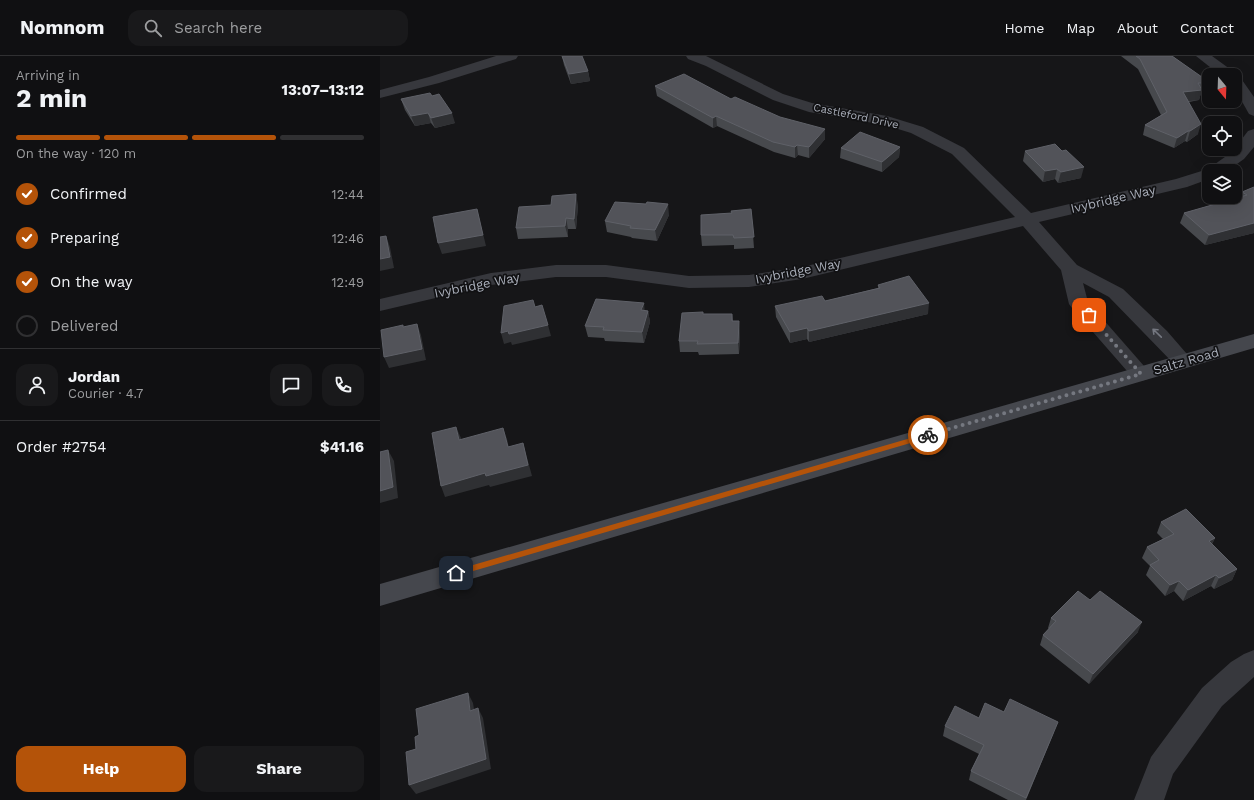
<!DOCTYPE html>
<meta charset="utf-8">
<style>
body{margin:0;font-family:"Work Sans",sans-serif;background:#19191b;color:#f1f3f6;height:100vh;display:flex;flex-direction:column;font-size:15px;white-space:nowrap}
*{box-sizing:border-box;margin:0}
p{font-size:13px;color:#9c9d9f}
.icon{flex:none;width:22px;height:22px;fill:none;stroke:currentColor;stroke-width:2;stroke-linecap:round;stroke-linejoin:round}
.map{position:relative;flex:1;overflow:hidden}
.drawer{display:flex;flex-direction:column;background:#101012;width:380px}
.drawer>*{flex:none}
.needle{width:26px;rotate:161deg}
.fabs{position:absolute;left:822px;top:12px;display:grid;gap:8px}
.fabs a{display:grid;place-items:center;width:40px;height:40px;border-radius:8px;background:#101012;box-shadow:0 4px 16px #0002,0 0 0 1px #303032;font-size:20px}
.pin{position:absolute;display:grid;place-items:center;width:34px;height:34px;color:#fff;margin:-17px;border-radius:8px;box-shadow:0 2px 6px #0006}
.courier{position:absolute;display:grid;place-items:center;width:40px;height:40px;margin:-20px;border:3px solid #b45309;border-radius:50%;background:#fff;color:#222;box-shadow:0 1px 5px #0007}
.overview em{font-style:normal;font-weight:700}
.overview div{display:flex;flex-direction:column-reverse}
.overview{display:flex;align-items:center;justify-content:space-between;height:68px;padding:0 16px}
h1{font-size:26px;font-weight:700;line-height:30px}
.bar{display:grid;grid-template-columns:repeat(4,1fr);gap:6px 4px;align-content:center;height:48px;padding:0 16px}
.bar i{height:5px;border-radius:3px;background:#303032}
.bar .current{background:#b45309}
.bar p{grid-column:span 4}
.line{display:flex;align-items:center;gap:10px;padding:0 16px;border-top:1px solid #303032}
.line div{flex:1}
.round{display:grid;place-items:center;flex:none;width:42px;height:42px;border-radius:12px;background:#19191b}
ol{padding:0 16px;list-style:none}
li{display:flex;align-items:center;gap:12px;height:44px}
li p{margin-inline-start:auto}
li .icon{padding:4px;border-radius:50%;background:#b45309;color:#fff;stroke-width:4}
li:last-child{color:#9c9d9f}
li i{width:22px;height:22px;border:2px solid #303032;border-radius:50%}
.action{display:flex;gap:8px;margin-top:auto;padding:8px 16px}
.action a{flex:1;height:46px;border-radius:12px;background:#b45309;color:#fff;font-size:16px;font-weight:700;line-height:46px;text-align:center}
.action a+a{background:#19191b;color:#f1f3f6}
header{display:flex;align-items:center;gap:24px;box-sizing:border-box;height:56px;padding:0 20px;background:#101012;border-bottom:1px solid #303032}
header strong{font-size:19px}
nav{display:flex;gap:22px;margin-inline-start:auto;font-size:14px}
.search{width:280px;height:36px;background:#19191b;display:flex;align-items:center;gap:10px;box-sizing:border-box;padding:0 14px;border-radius:12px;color:#9c9d9f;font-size:15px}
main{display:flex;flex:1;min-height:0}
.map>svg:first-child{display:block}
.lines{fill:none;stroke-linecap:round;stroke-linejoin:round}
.street{fill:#37383d;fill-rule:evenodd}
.secondary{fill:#45474d;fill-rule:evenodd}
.wall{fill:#47494d}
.shaded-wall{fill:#2f3033}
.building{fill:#525359;stroke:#5f6168}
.oneway{stroke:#757881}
.route{fill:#b45309}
.done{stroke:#757880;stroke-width:4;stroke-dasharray:0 7.2}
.labels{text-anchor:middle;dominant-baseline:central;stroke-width:3.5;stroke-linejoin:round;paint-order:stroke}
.far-street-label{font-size:11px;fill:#a8adb8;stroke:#111113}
.street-label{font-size:13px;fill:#a8adb8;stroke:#111113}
</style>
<header>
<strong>Nomnom</strong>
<div class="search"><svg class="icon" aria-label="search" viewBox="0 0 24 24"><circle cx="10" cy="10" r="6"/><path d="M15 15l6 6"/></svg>Search here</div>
<nav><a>Home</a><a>Map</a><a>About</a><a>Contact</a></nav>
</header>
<main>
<section class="drawer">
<div class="overview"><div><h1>2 min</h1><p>Arriving in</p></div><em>13:07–13:12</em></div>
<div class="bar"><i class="current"></i><i class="current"></i><i class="current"></i><i></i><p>On the way · 120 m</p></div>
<ol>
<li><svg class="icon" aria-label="check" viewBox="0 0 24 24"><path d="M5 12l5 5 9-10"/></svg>Confirmed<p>12:44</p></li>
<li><svg class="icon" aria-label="check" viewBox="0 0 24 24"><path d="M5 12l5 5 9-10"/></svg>Preparing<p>12:46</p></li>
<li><svg class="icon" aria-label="check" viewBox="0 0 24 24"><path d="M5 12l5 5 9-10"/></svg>On the way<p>12:49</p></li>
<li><i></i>Delivered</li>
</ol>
<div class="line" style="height:72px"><a class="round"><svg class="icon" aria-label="person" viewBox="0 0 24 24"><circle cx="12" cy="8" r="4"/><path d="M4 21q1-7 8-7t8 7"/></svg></a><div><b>Jordan</b><p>Courier · 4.7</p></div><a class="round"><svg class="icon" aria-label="chat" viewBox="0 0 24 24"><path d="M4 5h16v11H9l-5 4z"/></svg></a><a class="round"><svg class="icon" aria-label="phone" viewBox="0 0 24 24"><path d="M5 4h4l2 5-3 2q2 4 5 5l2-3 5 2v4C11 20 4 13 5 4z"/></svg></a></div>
<div class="line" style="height:52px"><div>Order #2754</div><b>$41.16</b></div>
<div class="action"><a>Help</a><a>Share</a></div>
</section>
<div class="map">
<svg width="874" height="744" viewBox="0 0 874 744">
<rect width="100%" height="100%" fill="#161618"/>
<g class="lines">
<!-- street -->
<g class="street">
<path d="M116,0H138L136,3L59,27L0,42V34L49,21Z"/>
<path d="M306,0H326L403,38L432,47L507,60L543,71L584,92L651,157L796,123L828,113L852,96L868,75L874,73V91L864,103L847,115H829V123L807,131L659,166L697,209L743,233L787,275L813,305L810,310L803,312L796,310L729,241L703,227L708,246L771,318L768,323L761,325L754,323L692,252L689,248L681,214L643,170L422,223L369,231L309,232L226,221H176L111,229L0,255V243L111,217L176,209H226L309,220L369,219L422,211L635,161L572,98L531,77L505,69L429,56L393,44L326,10L308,3Z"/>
<path d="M816,0H832L854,16L856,20L860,21L874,41V60L869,58L855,33V19H840Z"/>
<path d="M874,594V621L842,650L793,718L784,744H754L771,701L822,632L851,606L864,598Z"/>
</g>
<!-- secondary -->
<path class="secondary" d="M874,278V292L0,550V528Z"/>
</g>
<!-- wall -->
<g class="wall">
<path d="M182,0L208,15L210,25L191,28L184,9Z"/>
<path d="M741,0H792L829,26V30L827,37H821L819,44L809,46L818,78L807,86L805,85L794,92L763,79L765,69L781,59L758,13Z"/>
<path d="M275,30L351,43L445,83L429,102L418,99L415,102L394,96L337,70L333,72L277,40Z"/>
<path d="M52,40L75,67L55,72L51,67L35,70L25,54L21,43Z"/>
<path d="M520,91L519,101L502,116L460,102L461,92Z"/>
<path d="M645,95L701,122L678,127L675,123L663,126L643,105Z"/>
<path d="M874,131V177L825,189L800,167L804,157L860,141L862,136Z"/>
<path d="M198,149L196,173H188V181L138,183L136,172Z"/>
<path d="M371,153L374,192L354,193V189L322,190L321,179L351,157Z"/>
<path d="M289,159L277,185L252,182L251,181L227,176L225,165Z"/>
<path d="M498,229L548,258L429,286L427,283L410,287L396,261L395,250L445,245L498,232Z"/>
<path d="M265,254L268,255L270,266L264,287L225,285L224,282L208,281L205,270Z"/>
<path d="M323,258H352L353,265L360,276L359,298L319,299L318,296H300L299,285Z"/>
<path d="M781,466L835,482L832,488L857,513L852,524L834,533L831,530L803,545L794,535L785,540L766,519L770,510L762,502L767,491L783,483L777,477Z"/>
<path d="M710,544L758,576L709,628L660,589L663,579L669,573L668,572L671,562Z"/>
<path d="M624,656L674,676L646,744H628L589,724L591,715L599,698L563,680L565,670Z"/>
</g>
<!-- shaded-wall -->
<g class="shaded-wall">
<path d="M208,15L210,25L191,28L189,18Z"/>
<path d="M822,34L819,44L800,46L803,36Z"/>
<path d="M48,57L51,67L35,70L31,60Z"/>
<path d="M72,57L75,67L55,72L51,62Z"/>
<path d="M336,60L337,70L333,72V62Z"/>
<path d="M821,68L818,78L807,86L810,75Z"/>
<path d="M445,73V83L429,102V91Z"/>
<path d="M808,75L805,85L794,92L797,82Z"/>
<path d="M417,89L418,99L415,102V91Z"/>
<path d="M520,91L519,101L502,116V106Z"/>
<path d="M704,111L701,122L678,127L681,116Z"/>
<path d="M677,113L675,123L663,126L665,115Z"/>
<path d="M196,138L198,149L196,173L194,163Z"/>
<path d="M288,148L289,159L277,185L275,174Z"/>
<path d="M97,153L106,190L62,198L58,187Z"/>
<path d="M186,162L188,173V181L185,170Z"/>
<path d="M874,167V177L825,189L829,179Z"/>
<path d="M6,180L10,191L14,212L0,215V203Z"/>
<path d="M264,247L265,258L261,254Z"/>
<path d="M549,247L548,258L429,286V275Z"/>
<path d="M268,255L270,266L264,287L262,276Z"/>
<path d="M359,265L360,276L359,298L358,287Z"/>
<path d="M37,268L41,279L46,304L9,312L4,301Z"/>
<path d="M168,269L171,280L132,289L131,286L124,288L121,277Z"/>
<path d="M427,272V283L410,287V276Z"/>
<path d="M76,371L81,382L83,395L79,384Z"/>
<path d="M123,372L127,383L131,402L128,391Z"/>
<path d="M143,387L152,420L110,431L109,429L65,441L61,430Z"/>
<path d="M8,394L14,405L18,442L0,447V435Z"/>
<path d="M835,482L830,492L829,485Z"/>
<path d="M857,513L852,524L834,533L839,522Z"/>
<path d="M836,519L831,530L803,545L808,534Z"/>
<path d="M799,525L794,535L785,540L790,529Z"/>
<path d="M762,566L758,576L709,628L713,618Z"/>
<path d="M88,637L93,647L96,665L90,655Z"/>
<path d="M98,652L103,662L111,713L36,738L29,729Z"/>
</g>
<!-- building -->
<g class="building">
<path d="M182,0H202L208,15L189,18Z"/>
<path d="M756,0H792L829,26V27H818L822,34L803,36L821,68L810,75H808L797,82L765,69L787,56L760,3Z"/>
<path d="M304,18L351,43L355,41L400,61L445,73L429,91L417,89L415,91L393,86L336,60L333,62L275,30Z"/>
<path d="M50,37L52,40L59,38L72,57L51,62L48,57L31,60L21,43Z"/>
<path d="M480,76L520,91L502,106L461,92Z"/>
<path d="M675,88L682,95L686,94L704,111L681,116L677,113L665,115L645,95Z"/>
<path d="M874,131V167L829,179L804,157L867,139L862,136Z"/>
<path d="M196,138L194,163L186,162L185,170L136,172L139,151L171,149L172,140Z"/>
<path d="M235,146L266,148L267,146L288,148L275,174L250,172L251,170L225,165Z"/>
<path d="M97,153L103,179L58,187L53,161Z"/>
<path d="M371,153L374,181L354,182L353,179H321V159L352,157L351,155Z"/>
<path d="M6,180L10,201L0,203V181Z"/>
<path d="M529,220L549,247L429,275L427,272L410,276L395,250L442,240L445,245L500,232L498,229Z"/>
<path d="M216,243L264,247L261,254L268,255L262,276L223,274L224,271L205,270Z"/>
<path d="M153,244L155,251L162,249L168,269L129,278L128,275L121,277L124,250Z"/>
<path d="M323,256V258H352V265H359L358,287L317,288L318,285H299L302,257Z"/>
<path d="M37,268L42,293L4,301L1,274L23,269V271Z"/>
<path d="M76,371L79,384L123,372L128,391L143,387L148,409L106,420L105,417L61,430L52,377Z"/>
<path d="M8,394L13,431L0,435V396Z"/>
<path d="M806,453L835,482L829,485L857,513L839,522L836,519L808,534L799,525L790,529L770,509L779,504L767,491L794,478L781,466Z"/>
<path d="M698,535L710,544L720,535L762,566L713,618L663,579L676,565L671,562Z"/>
<path d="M88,637L90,655L98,652L106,703L29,729L26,696L36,693L35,681L39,679L36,653Z"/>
<path d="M630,643L678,666L646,742L591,715L604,689L565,670L575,650L599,662L605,647L624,656Z"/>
</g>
<!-- one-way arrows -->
<defs><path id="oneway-shaft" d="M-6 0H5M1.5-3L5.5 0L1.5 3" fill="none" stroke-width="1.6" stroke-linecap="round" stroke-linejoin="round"/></defs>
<use class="oneway" href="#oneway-shaft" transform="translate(777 277) rotate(-136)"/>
<!-- route -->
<path class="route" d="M548,377L552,379L551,381L76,520L72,517L76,514Z"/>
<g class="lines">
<!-- done -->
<path class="done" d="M548,379L761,318L709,259"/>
</g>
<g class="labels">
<!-- far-street labels -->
<g class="far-street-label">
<text transform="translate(476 60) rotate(12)">Castleford Drive</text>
</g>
<!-- street labels -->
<g class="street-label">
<text transform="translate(733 143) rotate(-13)">Ivybridge Way</text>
<text transform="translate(418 215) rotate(-11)">Ivybridge Way</text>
<text transform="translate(97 229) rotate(-11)">Ivybridge Way</text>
<text transform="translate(806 305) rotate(-16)">Saltz Road</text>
</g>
</g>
</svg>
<div class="fabs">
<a><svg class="needle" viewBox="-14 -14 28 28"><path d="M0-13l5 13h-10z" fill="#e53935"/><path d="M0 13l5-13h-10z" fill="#9c9d9f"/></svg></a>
<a><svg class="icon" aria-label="locate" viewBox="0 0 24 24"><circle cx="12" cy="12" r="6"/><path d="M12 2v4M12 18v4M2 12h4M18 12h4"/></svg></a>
<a><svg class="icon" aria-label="layers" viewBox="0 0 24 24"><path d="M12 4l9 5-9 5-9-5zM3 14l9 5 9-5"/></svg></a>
</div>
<div class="pin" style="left:709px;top:259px;background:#ea580c"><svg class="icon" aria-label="bag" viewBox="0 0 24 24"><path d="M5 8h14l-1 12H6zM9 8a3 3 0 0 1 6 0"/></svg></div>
<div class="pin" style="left:76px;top:517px;background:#1f2937"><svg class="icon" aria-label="home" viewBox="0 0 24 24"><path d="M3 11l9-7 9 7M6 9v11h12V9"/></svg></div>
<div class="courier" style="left:548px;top:379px"><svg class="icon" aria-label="bike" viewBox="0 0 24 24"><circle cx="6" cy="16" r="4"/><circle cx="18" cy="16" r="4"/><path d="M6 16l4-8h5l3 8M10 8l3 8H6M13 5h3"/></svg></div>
</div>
</main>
